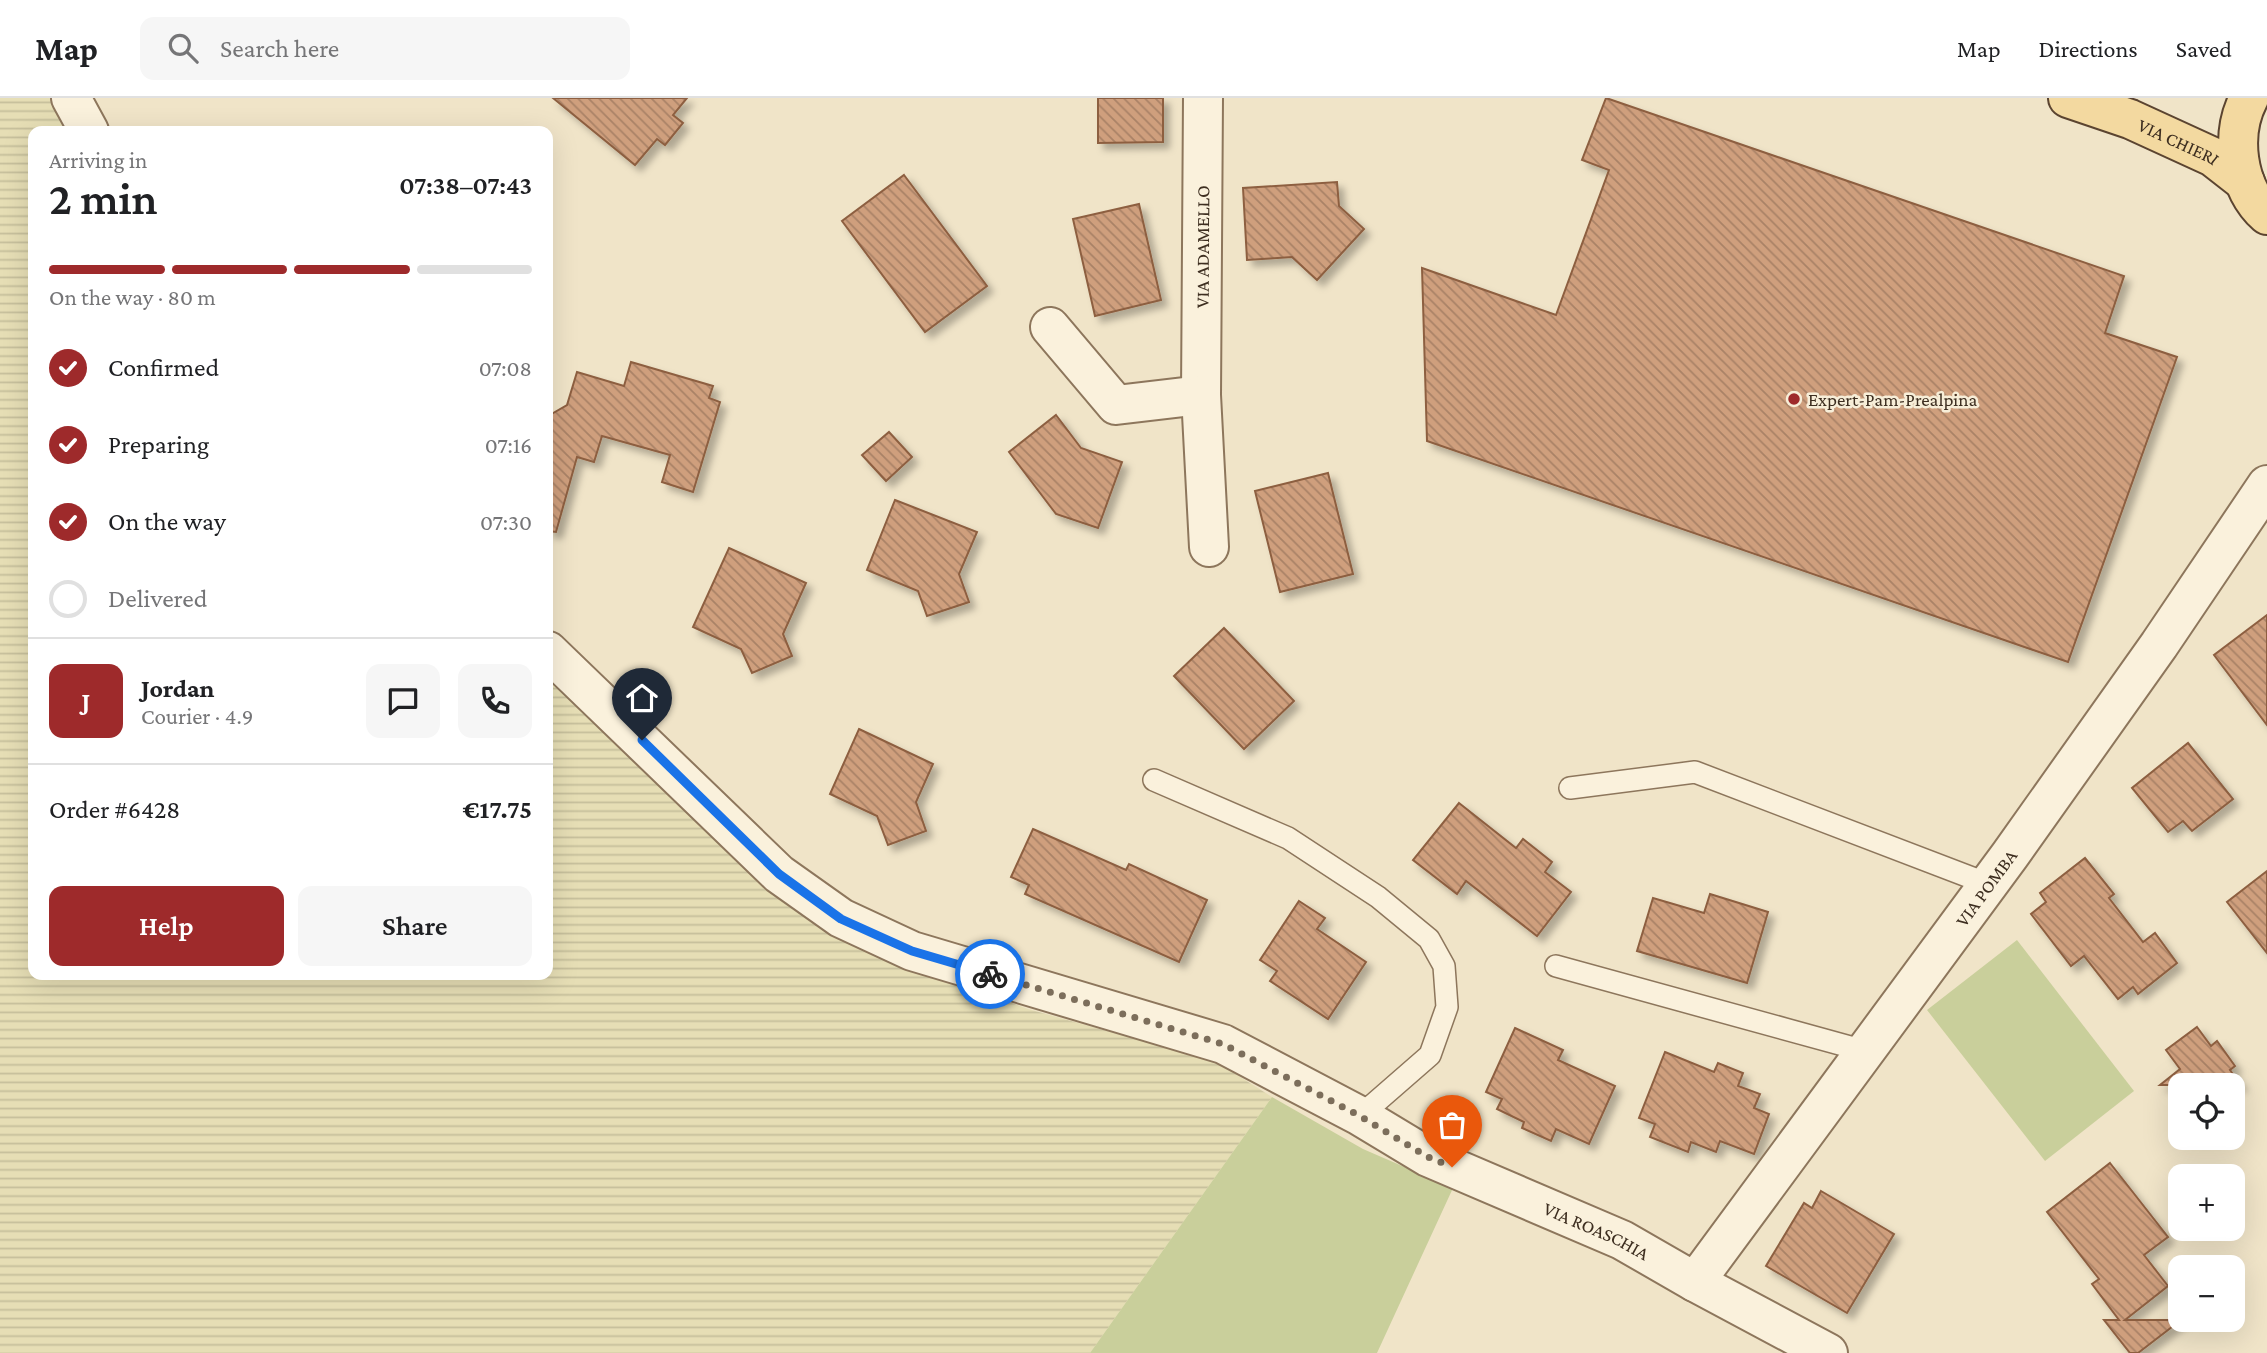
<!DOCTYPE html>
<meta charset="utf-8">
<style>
body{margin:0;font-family:"Crimson Pro",serif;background:#f6f6f6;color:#202124;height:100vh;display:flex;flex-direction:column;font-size:26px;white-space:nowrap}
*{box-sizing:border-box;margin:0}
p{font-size:23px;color:#757577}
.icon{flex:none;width:38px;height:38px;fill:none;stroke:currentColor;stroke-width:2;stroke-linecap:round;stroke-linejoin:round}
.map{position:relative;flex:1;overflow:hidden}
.sheet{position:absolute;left:28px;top:28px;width:525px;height:854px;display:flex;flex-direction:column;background:#fff;border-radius:14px;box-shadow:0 7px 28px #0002}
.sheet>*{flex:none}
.fabs{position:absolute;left:2168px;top:975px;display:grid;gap:14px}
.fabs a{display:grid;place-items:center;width:77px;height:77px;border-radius:14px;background:#fff;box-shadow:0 7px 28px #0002;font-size:35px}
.pin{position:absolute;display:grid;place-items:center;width:60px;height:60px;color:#fff;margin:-72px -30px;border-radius:50% 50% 50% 0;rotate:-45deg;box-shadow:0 0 7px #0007}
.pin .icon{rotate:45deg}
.courier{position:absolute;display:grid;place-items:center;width:70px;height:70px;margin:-35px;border:5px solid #1a73e8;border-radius:50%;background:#fff;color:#222;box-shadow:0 2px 9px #0007}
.head em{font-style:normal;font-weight:600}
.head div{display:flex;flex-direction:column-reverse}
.head{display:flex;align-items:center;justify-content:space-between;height:119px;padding:0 21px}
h1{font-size:46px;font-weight:600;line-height:52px}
.bar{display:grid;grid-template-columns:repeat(4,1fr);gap:10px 7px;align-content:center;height:84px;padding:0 21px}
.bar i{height:9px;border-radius:5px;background:#e0e0e0}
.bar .on{background:#9e2a2b}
.bar p{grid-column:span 4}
.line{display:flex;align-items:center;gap:18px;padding:0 21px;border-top:2px solid #e0e0e0}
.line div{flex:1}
.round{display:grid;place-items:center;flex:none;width:74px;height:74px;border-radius:14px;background:#f6f6f6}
ol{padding:0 21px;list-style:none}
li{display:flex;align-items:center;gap:21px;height:77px}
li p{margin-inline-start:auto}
li .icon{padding:7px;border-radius:50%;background:#9e2a2b;color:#fff;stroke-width:4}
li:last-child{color:#757577}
li i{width:38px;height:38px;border:4px solid #e0e0e0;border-radius:50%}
.primary-button{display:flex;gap:14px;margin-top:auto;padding:14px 21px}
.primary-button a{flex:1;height:80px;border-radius:14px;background:#9e2a2b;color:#fff;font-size:28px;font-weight:600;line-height:80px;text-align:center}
.primary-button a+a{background:#f6f6f6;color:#202124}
header{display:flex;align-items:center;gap:42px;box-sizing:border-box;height:98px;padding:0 35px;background:#fff;border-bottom:2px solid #e0e0e0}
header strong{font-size:33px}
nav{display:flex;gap:38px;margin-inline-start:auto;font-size:24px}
.search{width:490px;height:63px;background:#f6f6f6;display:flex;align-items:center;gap:18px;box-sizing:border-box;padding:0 24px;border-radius:14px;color:#757577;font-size:26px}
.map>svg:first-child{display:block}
.farmland{fill:url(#farmland-rules)}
.grass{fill:#c9cf9b}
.building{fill:url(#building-back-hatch);stroke:#8d5f41;stroke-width:2;filter:url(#shadow)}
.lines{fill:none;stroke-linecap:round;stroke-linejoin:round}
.service-casing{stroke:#8d765c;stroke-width:24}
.minor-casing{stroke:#8d765c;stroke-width:42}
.primary-casing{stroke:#5b4430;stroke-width:42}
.service{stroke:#faf1dc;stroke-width:21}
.minor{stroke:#faf1dc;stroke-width:38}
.primary{stroke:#f3d9a0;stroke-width:38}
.done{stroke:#7c6e5b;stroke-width:7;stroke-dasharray:0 12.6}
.route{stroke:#1a73e8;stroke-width:9}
.poi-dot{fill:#9e2a2b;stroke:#f7eed8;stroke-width:2.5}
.labels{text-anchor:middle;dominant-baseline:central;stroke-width:5;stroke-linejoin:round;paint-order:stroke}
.street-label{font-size:19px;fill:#3d2e20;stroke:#f7eed8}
.poi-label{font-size:19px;fill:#3d2e20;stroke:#f7eed8;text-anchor:start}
</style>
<header>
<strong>Map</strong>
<div class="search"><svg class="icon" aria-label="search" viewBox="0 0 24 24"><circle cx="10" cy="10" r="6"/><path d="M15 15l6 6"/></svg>Search here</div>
<nav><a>Map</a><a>Directions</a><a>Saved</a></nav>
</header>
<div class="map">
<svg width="2267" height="1255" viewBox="0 0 2267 1255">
<defs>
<pattern id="farmland-rules" width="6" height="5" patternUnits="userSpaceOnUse" patternTransform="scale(1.75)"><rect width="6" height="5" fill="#e6deb5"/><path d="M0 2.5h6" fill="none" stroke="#c6bf9b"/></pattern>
<pattern id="building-back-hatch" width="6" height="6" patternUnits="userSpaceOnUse" patternTransform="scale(1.75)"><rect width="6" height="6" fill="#cf9f7d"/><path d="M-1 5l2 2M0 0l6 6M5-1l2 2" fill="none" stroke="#a98266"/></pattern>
<filter id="shadow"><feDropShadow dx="6" dy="6" stdDeviation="3.5" flood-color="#0004"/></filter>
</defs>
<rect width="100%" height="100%" fill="#f0e4c8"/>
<!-- farmland -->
<path class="farmland" d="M0,0H57L79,33H33V877H548V576L711,736L789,807L854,845L1028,911L1215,963L1272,999L1090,1255H0Z"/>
<!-- grass -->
<g class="grass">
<path d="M2017,842L2134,993L2045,1063L1927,912Z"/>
<path d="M1272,999L1363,1051L1453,1090L1377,1255H1090Z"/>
</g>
<!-- building -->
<g class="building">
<path d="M553,0H687L673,17L683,25L665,47L657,41L635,67Z"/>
<path d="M1098,0H1163V44L1098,45Z"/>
<path d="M1606,0L2124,178L2105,235L2177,259L2068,564L1427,343L1422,170L1556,217L1609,72L1582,62Z"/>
<path d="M904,77L987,188L925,234L842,123Z"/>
<path d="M1337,84L1339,108L1364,131L1317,182L1292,159L1247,162L1243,90Z"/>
<path d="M1139,106L1161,202L1095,218L1073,121Z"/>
<path d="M631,264L713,288L709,300L720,304L693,394L662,384L670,357L602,338L594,364L577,359L556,434L548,433V318L567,307L577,274L624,288Z"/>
<path d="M1056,317L1081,350L1122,364L1098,430L1056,416L1009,354Z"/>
<path d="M889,334L912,359L886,383L862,357Z"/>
<path d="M1328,375L1353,476L1280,494L1255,393Z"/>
<path d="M895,402L977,434L959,476L969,504L927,518L918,493L867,472Z"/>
<path d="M729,450L806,485L783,536L792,558L752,575L741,551L693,529Z"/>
<path d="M2267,517V627L2214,557Z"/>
<path d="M1224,530L1294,603L1244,651L1174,578Z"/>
<path d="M859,631L933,666L916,704L926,733L888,747L877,718L830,696Z"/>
<path d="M2188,645L2233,701L2192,733L2183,723L2168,734L2132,690Z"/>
<path d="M1459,705L1516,750L1523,741L1552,764L1545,774L1571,794L1537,838L1466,783L1457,796L1413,762Z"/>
<path d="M1033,731L1126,772L1129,766L1207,802L1179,864L1025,796L1029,787L1011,779Z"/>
<path d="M2085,760L2114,796L2109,800L2143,844L2155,835L2177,865L2138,896L2133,889L2118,901L2084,858L2071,868L2031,816L2046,804L2040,795Z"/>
<path d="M2267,773V855L2227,804Z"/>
<path d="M1710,796L1768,814L1747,885L1637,853L1653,800L1704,815Z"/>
<path d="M1299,803L1325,820L1317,831L1366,864L1328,921L1270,883L1277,873L1260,862Z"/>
<path d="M2197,929L2211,948L2217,943L2235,968L2230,972L2241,987H2160L2180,971L2166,952Z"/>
<path d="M1515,930L1563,952L1558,962L1615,988L1589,1046L1556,1031L1551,1043L1522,1030L1524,1024L1497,1011L1502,1001L1486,994Z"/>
<path d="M1665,954L1714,974L1718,965L1743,975L1738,988L1760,996L1754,1010L1769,1016L1754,1056L1720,1043L1716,1054L1691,1044L1688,1054L1650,1039L1655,1026L1639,1020Z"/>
<path d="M2110,1065L2168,1139L2144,1157L2168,1188L2125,1222H2181L2138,1255H2130L2104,1222H2119L2092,1186L2099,1181L2047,1114Z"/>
<path d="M1821,1093L1894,1136L1847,1215L1766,1168L1804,1105L1812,1110Z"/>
</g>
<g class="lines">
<!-- service casing -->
<g class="service-casing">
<g id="service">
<path d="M1154,682L1288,740L1378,799L1429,841L1444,868L1447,909L1430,957L1360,1018"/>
<path d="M1570,690L1695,674L1988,786"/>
<path d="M1556,868L1865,953"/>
</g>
</g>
<!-- minor casing -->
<g class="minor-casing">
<g id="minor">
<path d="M71,0L89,33"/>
<path id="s1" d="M1050,229L1116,307L1201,297L1203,0"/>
<path d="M1201,297L1209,449"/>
<path id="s2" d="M548,553L779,776L841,820L912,853L1223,946L1360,1018L1428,1059L1622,1142L1695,1184L1828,1255"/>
<path id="s3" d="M1695,1184L2010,757L2159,547L2267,387"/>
</g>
</g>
<!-- primary casing -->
<g class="primary-casing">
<g id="primary">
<path id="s4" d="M2068,0L2130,21L2213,59L2245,84"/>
<path d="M2249,0C2230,36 2236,89 2267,117"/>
</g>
</g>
<!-- service -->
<use href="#service" class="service"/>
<!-- minor -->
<use href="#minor" class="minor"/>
<!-- primary -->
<use href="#primary" class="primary"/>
</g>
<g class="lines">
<!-- done -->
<path class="done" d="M990,876L1223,946L1360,1018L1428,1059L1452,1069"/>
<!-- route -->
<path class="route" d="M642,642L779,776L841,821L912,853L990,876"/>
</g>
<!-- markers -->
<circle class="poi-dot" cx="1794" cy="301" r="7"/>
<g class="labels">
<!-- street labels -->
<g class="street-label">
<text stroke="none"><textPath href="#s4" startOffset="119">VIA CHIERI</textPath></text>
<text stroke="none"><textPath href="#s1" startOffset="336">VIA ADAMELLO</textPath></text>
<text stroke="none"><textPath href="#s3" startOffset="490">VIA POMBA</textPath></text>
<text stroke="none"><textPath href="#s2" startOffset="1218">VIA ROASCHIA</textPath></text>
</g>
<!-- poi labels -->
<g class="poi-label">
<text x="1808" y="301">Expert-Pam-Prealpina</text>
</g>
</g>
</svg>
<div class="fabs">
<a><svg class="icon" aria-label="locate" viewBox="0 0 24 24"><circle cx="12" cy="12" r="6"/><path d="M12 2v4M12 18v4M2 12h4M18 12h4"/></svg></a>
<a>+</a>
<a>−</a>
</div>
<div class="pin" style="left:1452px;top:1069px;background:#ea580c"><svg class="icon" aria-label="bag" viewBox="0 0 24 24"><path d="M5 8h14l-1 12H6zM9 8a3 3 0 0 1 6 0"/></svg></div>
<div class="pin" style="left:642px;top:642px;background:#1f2937"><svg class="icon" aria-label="home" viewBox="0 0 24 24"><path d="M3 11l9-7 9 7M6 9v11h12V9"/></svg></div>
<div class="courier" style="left:990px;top:876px"><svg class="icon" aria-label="bike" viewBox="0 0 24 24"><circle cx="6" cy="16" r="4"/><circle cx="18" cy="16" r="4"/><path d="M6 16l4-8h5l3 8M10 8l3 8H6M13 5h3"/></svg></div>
<section class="sheet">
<div class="head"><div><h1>2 min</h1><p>Arriving in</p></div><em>07:38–07:43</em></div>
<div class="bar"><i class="on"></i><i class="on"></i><i class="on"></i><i></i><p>On the way · 80 m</p></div>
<ol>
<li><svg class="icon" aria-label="check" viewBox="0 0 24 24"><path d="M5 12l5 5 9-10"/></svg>Confirmed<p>07:08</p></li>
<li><svg class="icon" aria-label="check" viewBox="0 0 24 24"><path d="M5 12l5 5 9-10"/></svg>Preparing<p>07:16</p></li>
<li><svg class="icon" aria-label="check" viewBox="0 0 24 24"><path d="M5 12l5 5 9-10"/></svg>On the way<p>07:30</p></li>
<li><i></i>Delivered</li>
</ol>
<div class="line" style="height:126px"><b class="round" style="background:#9e2a2b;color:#fff">J</b><div><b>Jordan</b><p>Courier · 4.9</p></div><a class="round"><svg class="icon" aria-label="chat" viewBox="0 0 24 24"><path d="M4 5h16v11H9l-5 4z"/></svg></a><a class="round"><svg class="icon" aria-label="phone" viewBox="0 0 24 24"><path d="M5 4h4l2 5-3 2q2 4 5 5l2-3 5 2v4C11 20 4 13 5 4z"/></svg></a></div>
<div class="line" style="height:91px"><div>Order #6428</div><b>€17.75</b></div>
<div class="primary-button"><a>Help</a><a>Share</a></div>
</section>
</div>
